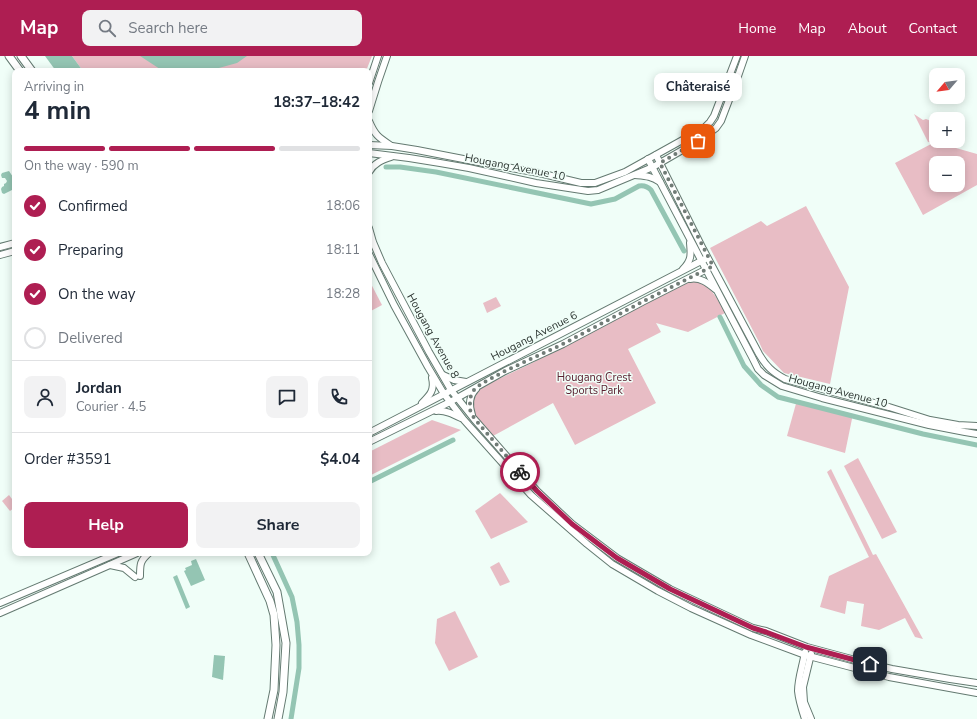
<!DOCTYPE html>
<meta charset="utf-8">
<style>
body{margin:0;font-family:"Nunito Sans",sans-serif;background:#f2f2f3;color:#1f2937;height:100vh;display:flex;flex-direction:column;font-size:15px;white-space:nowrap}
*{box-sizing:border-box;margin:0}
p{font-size:13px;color:#747a83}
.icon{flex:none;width:22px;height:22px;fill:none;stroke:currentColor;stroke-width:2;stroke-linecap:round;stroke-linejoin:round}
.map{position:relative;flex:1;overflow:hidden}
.side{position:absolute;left:12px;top:12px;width:360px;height:488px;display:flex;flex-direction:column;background:#fff;border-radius:8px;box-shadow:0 2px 10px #0003}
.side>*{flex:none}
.needle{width:26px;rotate:242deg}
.controls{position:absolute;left:929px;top:12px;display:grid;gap:8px}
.controls a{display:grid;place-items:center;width:36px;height:36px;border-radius:8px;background:#fff;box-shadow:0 2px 10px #0003;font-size:20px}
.pin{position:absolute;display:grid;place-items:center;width:34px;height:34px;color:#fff;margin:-17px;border-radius:8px;box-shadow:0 2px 6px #0006}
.courier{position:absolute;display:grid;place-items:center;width:40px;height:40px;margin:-20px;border:3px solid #ae1e52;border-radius:50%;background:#fff;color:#222;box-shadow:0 1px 5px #0007}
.bubble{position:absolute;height:28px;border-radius:8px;background:#fff;box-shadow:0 2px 10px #0003;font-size:13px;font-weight:700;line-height:28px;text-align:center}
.head em{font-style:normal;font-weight:700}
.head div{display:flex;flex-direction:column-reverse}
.head{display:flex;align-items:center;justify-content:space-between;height:68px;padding:0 12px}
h1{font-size:26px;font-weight:700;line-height:30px}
.bar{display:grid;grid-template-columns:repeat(4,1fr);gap:6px 4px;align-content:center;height:48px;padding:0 12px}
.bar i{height:5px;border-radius:3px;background:#e0e1e3}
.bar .selected{background:#ae1e52}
.bar p{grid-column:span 4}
.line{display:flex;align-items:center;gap:10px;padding:0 12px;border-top:1px solid #e0e1e3}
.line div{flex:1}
.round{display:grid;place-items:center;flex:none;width:42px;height:42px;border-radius:8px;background:#f2f2f3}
ol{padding:0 12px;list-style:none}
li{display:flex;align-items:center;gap:12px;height:44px}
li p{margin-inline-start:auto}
li .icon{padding:4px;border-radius:50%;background:#ae1e52;color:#fff;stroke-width:4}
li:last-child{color:#747a83}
li i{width:22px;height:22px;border:2px solid #e0e1e3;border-radius:50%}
.action{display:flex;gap:8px;margin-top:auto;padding:8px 12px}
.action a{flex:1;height:46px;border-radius:8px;background:#ae1e52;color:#fff;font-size:16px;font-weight:700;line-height:46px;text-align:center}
.action a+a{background:#f2f2f3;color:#1f2937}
header{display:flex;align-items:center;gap:24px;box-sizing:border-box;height:56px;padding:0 20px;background:#ae1e52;color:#fff}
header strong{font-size:19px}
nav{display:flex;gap:22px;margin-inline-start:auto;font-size:14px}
.search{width:280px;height:36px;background:#f2f2f3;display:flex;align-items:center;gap:10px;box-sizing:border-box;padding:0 14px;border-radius:8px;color:#747a83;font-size:15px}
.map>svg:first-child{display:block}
.green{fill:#e8bdc5;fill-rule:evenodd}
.water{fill:#94c5b3}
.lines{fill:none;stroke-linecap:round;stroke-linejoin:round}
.canal{stroke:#94c5b3;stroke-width:5}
.secondary-casing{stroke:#647a71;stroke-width:8}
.primary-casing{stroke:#647a71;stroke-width:9}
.secondary{stroke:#fff;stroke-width:6}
.primary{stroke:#fff;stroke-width:7}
.done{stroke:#717c77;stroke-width:4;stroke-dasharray:0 7.2}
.route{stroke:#ae1e52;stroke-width:5}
.labels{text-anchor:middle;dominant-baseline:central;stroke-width:3;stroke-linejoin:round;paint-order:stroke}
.street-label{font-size:11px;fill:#2d3632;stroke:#f0fef8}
.park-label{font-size:11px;fill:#5b2030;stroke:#f0fef8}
</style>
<header>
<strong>Map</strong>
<div class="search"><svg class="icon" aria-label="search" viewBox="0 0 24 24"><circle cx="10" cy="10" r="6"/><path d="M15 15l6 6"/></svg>Search here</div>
<nav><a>Home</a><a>Map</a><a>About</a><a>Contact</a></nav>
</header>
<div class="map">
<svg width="977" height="663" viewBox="0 0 977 663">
<rect width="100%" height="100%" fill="#f0fef8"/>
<!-- green -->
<g class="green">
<path d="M72,0H372L366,15H83Z"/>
<path d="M914,58L923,64L926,63L936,67V85H958V74L962,75L956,92L977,98V129L923,159L895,107L933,87L928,86ZM936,107H958V129H936Z"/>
<path d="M806,150L849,231L830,328L784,317L763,295L759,286L710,192L761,165L767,170Z"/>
<path d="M369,224L382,249L369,256Z"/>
<path d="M693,224C711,228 717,242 725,257L688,276L656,267L661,276L628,293L656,347L575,389L553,347L493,380L475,361L474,358L472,344L478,333L530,308L687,226Z"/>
<path d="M496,241L501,250L487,257L483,247Z"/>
<path d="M797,344L853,358L845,397L787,380Z"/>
<path d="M432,364L461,374L369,420V396Z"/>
<path d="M858,402L897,476L882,483L844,410Z"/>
<path d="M831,413L873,499L876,498L923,583L915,581L905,562L879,574L861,570L864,548L847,545L845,558L820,551L829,520L869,501L827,416Z"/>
<path d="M500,437L528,466L491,483L475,455Z"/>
<path d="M9,439L15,447V451L10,455L2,445Z"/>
<path d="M499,506L510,526L500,530L490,511Z"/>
<path d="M455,555L478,601L449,615L435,587L437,563Z"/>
</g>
<!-- water -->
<g class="water">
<path d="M45,0H72L83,15H56Z"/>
<path d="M140,0H247L237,7L208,15H163Z"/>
<path d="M9,115L15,124V134H12L4,138L2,137L1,133L2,131L4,130V128L6,127L7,125L5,122H2L1,119L2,117Z"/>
<path d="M196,503L205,524L191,530L184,515L186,514L185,512L192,509L191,505Z"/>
<path d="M177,519L190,551L186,553L173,521Z"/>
<path d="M214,599L225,600L223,624L212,621Z"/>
</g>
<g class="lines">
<!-- canal -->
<g class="canal">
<path d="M386,111H400L436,116L591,148L615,143L639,130C644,129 647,130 651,134L684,195"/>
<path d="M720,261L744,310L761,329L778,341L923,378L977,389"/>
<path d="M369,426L453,384"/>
<path d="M272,497L292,541L297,566L299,589V612L291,663"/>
</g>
<!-- secondary casing -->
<g class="secondary-casing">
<g id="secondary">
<path d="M369,27L378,0"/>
<path d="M369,55L378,26L387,0"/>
<path d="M369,65C375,79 378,81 390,89"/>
<path d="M369,89L392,90L417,94L489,108L539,117L581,127H595L625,116L704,72L710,66L714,60L737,0"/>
<path d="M369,97L409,102L440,107L469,112L536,127L588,135L598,134L653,111L698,85L716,72L721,65L737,23L745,0"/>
<path d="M656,99L703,193L759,298C766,310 772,316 785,323L889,351L930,364L958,369L977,370"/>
<path d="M648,103L752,301L758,313L764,319L782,330L822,342L929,369L965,376L977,378"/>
<path d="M369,116C374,107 382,104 391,101"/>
<path d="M635,119C646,120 651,120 660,126"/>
<path d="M369,172L373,186L382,207L429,296L451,334L474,363L537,435L572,468L617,502L670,533L753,572L766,575L807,591L870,608L892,613L950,623L977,627"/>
<path d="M0,191L15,187"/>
<path d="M369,198L394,249L428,311L444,338L464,364L531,439L587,488L612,508L658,535L691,552L751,579L805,599L889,621L977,637"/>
<path d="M0,199L15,195"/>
<path d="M683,213C692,204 691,198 690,187"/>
<path d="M690,223C700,221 708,227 715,233"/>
<path d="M443,319L454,324L466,326"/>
<path d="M422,347C430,339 435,334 432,322"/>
<path d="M436,355C445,354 453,358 461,362"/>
<path d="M472,359C469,350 469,340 476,333"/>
<path d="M369,377L705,203"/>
<path d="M369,386L450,346L505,315L563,288L644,245L709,212"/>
<path d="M110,509L124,512L135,521"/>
<path d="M140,520C140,508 140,505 149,497"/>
<path d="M0,547L118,497"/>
<path d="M0,557L137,497"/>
<path d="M805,663C802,654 799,645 798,635C798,622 803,609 805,596"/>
<path d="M811,663L804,646L803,631L811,598"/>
</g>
</g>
<!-- primary casing -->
<g class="primary-casing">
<g id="primary">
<path d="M9,0L20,15"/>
<path d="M21,0L32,15"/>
<path d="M248,497L270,545L274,559L276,589L274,634L268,663"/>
<path d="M258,497L277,536L286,587L283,636L278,663"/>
</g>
</g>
<!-- secondary -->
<use href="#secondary" class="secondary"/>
<!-- primary -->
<use href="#primary" class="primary"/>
</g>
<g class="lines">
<!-- done -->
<path class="done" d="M520,416L474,362L470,354V342L474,334L481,328L505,315L563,288L644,245L713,210L660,107L698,85"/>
<!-- route -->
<path class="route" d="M520,416L537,435L572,468L617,502L670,533L753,572L766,576L806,591L870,608"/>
</g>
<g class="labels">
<!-- street labels -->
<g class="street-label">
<text transform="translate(515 111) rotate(11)">Hougang Avenue 10</text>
<text transform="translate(433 280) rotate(61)">Hougang Avenue 8</text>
<text transform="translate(534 280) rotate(-27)">Hougang Avenue 6</text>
<text transform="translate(838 335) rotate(15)">Hougang Avenue 10</text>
</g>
<!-- park labels -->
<g class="park-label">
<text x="594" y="321">Hougang Crest<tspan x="594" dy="13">Sports Park</tspan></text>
</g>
</g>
</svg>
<div class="controls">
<a><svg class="needle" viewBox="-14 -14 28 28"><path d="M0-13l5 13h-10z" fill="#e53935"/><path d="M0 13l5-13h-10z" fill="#747a83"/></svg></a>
<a>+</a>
<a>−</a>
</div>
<div class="pin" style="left:698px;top:85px;background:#ea580c"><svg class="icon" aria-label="bag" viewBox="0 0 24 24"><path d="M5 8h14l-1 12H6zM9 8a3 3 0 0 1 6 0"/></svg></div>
<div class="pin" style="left:870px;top:608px;background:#1f2937"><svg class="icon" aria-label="home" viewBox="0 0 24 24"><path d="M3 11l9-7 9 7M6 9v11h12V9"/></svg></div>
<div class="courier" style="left:520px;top:416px"><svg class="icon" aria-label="bike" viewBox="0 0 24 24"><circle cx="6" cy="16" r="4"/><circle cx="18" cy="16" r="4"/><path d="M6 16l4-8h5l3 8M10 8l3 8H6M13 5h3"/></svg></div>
<div class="bubble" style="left:654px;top:17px;width:88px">Châteraisé</div>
<section class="side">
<div class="head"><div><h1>4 min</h1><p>Arriving in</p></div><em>18:37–18:42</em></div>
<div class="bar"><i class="selected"></i><i class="selected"></i><i class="selected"></i><i></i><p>On the way · 590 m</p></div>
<ol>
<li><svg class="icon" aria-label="check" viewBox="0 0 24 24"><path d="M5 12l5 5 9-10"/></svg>Confirmed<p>18:06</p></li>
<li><svg class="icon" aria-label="check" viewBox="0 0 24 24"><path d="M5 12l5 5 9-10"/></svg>Preparing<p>18:11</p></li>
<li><svg class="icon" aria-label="check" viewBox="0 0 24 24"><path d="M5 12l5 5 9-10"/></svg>On the way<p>18:28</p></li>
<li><i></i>Delivered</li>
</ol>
<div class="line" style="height:72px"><a class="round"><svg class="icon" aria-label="person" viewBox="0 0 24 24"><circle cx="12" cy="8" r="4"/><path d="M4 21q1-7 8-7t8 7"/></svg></a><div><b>Jordan</b><p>Courier · 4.5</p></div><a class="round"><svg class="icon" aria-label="chat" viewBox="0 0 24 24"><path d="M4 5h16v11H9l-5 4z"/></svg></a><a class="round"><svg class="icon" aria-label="phone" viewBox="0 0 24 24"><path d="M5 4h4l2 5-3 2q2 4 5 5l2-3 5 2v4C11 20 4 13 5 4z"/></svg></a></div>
<div class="line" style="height:52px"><div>Order #3591</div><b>$4.04</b></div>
<div class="action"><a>Help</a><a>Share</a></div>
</section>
</div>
